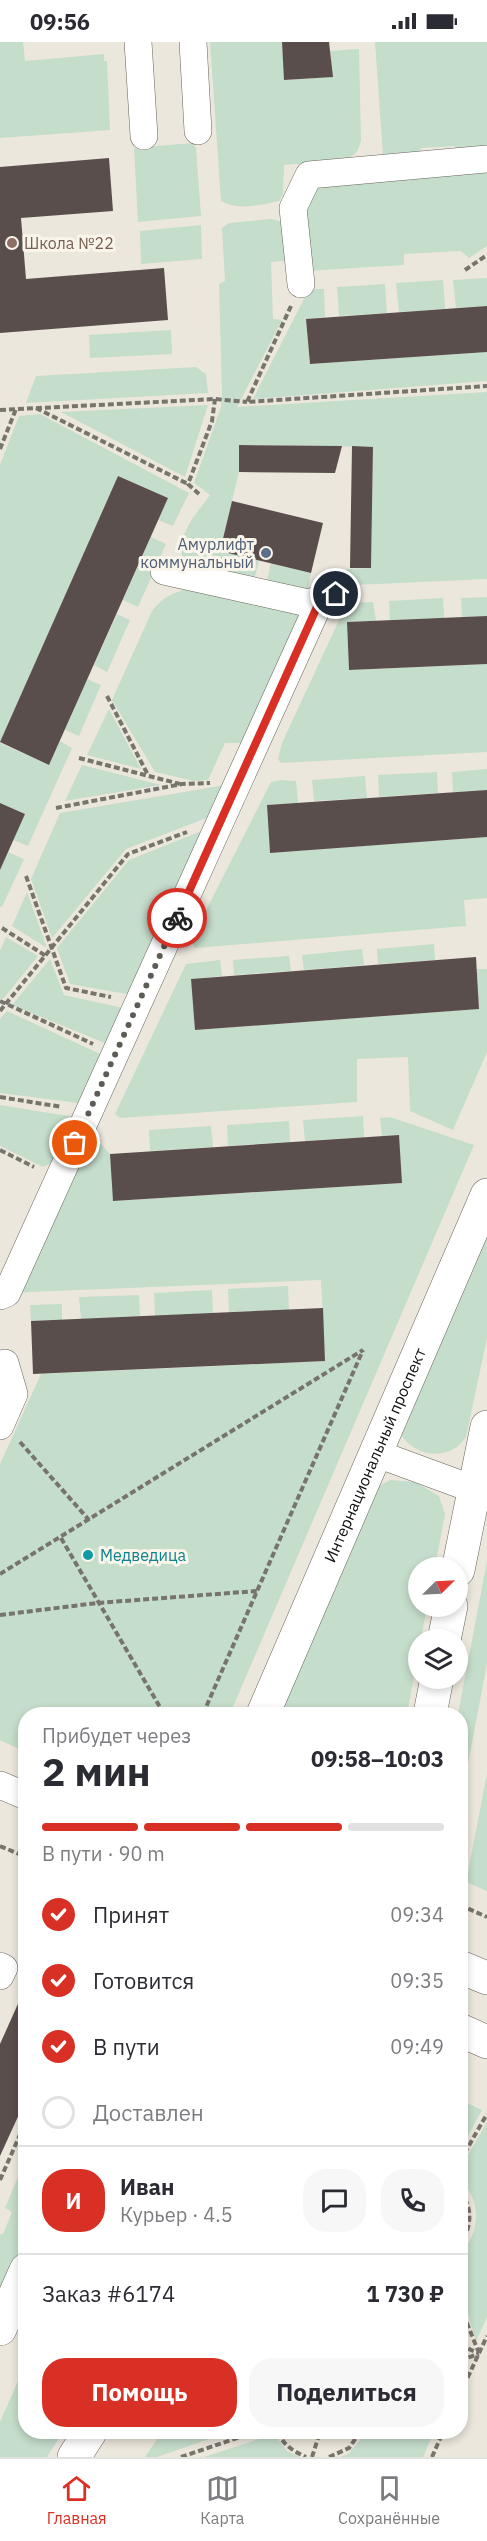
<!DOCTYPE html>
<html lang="ru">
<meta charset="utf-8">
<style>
body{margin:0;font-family:"IBM Plex Sans",sans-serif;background:#f7f7f7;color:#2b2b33;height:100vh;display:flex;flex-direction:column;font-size:22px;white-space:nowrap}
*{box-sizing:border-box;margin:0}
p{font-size:20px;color:#7c7c81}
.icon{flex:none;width:33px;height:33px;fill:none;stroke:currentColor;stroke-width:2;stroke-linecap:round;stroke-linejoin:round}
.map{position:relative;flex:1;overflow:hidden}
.details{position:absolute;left:18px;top:1665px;width:450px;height:732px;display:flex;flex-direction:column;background:#fff;border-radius:24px;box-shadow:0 3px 9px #0003}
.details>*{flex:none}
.needle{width:39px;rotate:66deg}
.fabs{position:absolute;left:408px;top:1515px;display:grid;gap:12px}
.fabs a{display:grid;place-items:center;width:60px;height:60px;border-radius:50%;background:#fff;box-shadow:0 3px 9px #0003;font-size:30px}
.pin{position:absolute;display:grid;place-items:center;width:51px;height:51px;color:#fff;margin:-26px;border:3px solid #fff;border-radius:50%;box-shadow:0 2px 6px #0007}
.courier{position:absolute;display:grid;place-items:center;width:60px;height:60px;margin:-30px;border:4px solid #d93025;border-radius:50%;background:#fff;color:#222;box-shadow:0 2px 8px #0007}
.summary em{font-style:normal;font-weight:700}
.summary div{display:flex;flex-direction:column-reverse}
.summary{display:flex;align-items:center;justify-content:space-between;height:102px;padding:0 24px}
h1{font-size:39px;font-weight:700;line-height:45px}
.bar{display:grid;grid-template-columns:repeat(4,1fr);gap:9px 6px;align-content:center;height:72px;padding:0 24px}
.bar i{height:8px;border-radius:4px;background:#e1e1e2}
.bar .active{background:#d93025}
.bar p{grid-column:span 4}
.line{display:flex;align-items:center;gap:15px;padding:0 24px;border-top:2px solid #e1e1e2}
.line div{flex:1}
.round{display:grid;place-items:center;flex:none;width:63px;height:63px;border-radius:24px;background:#f7f7f7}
ol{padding:0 24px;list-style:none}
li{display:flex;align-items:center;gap:18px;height:66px}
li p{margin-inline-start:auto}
li .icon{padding:6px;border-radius:50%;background:#d93025;color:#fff;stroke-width:4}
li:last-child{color:#7c7c81}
li i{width:33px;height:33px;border:3px solid #e1e1e2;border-radius:50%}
.primary-button{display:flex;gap:12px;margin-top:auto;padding:12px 24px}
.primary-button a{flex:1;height:69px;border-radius:24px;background:#d93025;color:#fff;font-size:24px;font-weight:700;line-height:69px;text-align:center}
.primary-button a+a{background:#f7f7f7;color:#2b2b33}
.status{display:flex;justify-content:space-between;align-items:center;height:42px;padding:0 30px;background:#fff;direction:ltr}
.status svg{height:16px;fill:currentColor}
.tabs{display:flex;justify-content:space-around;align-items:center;height:84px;border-top:2px solid #e1e1e2;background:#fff;font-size:16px;color:#7c7c81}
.tabs a{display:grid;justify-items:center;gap:3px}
.tabs .active{color:#d93025}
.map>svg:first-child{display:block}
.green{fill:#c5ddcb}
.building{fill:#594e4c}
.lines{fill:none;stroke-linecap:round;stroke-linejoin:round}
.minor-casing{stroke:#68635a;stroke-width:28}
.major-casing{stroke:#68635a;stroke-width:34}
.path{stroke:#77746d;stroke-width:4;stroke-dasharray:6 3;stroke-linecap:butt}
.minor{stroke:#fff;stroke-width:27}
.major{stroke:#fff;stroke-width:33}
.done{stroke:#5e5b56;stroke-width:6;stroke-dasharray:0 10.8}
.route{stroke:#d93025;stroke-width:8}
.education-dot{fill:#8d6e63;stroke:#faf5ea;stroke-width:2}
.service-dot{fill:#5c6f8a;stroke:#faf5ea;stroke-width:2}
.culture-dot{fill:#0f9aa8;stroke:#faf5ea;stroke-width:2}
.labels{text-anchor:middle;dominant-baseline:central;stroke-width:6;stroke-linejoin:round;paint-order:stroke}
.education-label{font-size:16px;fill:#785e54;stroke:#faf5ea;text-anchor:start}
.service-label{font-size:16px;fill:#4e5e75;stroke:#faf5ea;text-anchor:end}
.street-label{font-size:16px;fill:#12100d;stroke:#faf5ea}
.culture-label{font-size:16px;fill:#0d838f;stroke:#faf5ea;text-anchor:start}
</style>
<div class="status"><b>09:56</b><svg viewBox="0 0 49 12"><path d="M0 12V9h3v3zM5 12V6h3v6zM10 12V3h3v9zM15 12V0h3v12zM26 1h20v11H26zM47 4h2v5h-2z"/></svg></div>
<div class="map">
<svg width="487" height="2415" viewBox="0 0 487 2415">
<rect width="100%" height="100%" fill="#ece7dd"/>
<!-- green -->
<g class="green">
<path d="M0,0H23L25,19L104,12V19H107L110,88L0,96Z"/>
<path d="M210,0H282L285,38L332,35L330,9L359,7L361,99L357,110L347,118L284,123L283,152L279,159C260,163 239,169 221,159Z"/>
<path d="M375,0H487V108L456,111L455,104L421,106L420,113H383Z"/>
<path d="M192,101L196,106L201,174L138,180L134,106Z"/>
<path d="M487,126V204L469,216L461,209L404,212V223L306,229L305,155L315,143Z"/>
<path d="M271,177L283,180L292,218L271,220L273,277L282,278L237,365L487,350V537L355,543L346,527L371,526L373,405L239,403V430L220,508L259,518L253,543L185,523C173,495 195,474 210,453L194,441L221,365L222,353L219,242L225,239L222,186L229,181Z"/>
<path d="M201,183L202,217L141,222L140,189Z"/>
<path d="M487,236V264L456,266L453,238Z"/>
<path d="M443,238L445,267L399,270L396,241Z"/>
<path d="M385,242L387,271L339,274L337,245Z"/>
<path d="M309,247H324L325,275L306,277L310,322L487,310V339L253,357Z"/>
<path d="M171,288L172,312L90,316L89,293Z"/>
<path d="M196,325L206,332L208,351L26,361L36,334Z"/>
<path d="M208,363L185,435L61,370Z"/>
<path d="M40,372L189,451L173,484L158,478L168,456L118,434L0,700V423L19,374Z"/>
<path d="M151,495L166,502L138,565L123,558Z"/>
<path d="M271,521L311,531L308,547L302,553L265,547Z"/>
<path d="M189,547L313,569L253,701H225L208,738L194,739L155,730L112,658L152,569C162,556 173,550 189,547Z"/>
<path d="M487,555V574L462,575L461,556Z"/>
<path d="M443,556L444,576L390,578L389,559Z"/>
<path d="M373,560L376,579L347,580L349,628L487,622V710L281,721L278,717L282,701L347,561Z"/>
<path d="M117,572L130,578L107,630L94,623Z"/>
<path d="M87,637L101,643L79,694L65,688Z"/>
<path d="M109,667L141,727L87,713Z"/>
<path d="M60,699L72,706L28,804L13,798L25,772L0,761V701L49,723Z"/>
<path d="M82,723L161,743L65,759Z"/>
<path d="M487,727V748L453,750L452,730Z"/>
<path d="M437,730L438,751L379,755L378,733Z"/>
<path d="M365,734L367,756L314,759L312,738Z"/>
<path d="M280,738L296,739L298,761L267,763L270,811L487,795V856L464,858L466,884L195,906L191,898L271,740Z"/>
<path d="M231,742L217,772L126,807L52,896L31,837L60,771Z"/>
<path d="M214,784L132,953L70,942L57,906L129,818Z"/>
<path d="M8,810L24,817L2,865L0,864V828Z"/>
<path d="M27,850L47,906L12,884Z"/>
<path d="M6,895L38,914L3,957L0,956V909Z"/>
<path d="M434,902L435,918L378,922L377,907Z"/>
<path d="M362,907L364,923L304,928L302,913Z"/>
<path d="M289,914L291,929L234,933L233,918Z"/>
<path d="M50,917L64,953L128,967L112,1004L12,963Z"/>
<path d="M220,918L222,934L191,937L196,988L479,967L477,927H487V1010L453,1088L410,1069L408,1015L357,1017V1060L120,1076L115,1072L186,922Z"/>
<path d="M7,969L109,1016L86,1062L0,1051V977Z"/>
<path d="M0,1063L74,1075L57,1119L43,1125L0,1104Z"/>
<path d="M363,1074L364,1095L305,1099L303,1078Z"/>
<path d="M390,1075L474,1103L230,1672H26L25,1710L0,1698V1422L41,1332L325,1319L321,1238L7,1251L83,1083L110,1112L114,1159L402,1141L398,1093L382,1094L380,1076Z"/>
<path d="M289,1079L290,1100L228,1104L227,1083Z"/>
<path d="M211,1084L213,1105L150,1109L149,1088Z"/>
<path d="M487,1179V1296L466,1395C448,1422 411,1414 398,1388Z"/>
<path d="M288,1244L289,1268L229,1270L228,1247Z"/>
<path d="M212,1248L213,1271L155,1274L154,1251Z"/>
<path d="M139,1253L140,1274L81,1277L79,1255Z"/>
<path d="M62,1262V1278L31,1279L30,1263Z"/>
<path d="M390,1438L415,1440L439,1454L445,1472L435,1525L418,1526V1564L427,1565L421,1597L418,1598V1613L407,1672H274L367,1451Z"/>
<path d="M487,1519V1621L461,1760L460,1672H458Z"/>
<path d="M487,1732V1849L466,1840Z"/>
<path d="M461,2058L482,2068L461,2107Z"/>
<path d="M487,2080V2275L476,2299L461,2249L460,2212C480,2193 482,2157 461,2140V2125Z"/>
<path d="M25,2118V2207L22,2221L0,2273V2192H3L12,2170L5,2166Z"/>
<path d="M25,2323L26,2390H63L47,2415H0V2380Z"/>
<path d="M162,2390H230L157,2415H145Z"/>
<path d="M367,2390H434L423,2415H340L348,2412Z"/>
<path d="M274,2392L287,2409L300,2415H204Z"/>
</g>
<!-- building -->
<g class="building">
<path d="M282,0H329L333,35L284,38Z"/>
<path d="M109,116L113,169L21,176L26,237L164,226L168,278L0,291V125Z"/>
<path d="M487,264V310L310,322L306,277Z"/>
<path d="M239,403L342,404L335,431L239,430Z"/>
<path d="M352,404L373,405L371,526H350Z"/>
<path d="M118,434L168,456L49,723L0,700Z"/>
<path d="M232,459L323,481L311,531L220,509Z"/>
<path d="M487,574V622L349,628L347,580Z"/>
<path d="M487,748V795L270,811L267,763Z"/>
<path d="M0,761L25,772L0,828Z"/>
<path d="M476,915L479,967L195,988L191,937Z"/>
<path d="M399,1093L402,1141L113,1159L110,1112Z"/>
<path d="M323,1266L325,1319L33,1332L31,1279Z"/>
<path d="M26,1944V2057L0,2114V2002Z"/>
</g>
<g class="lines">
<!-- minor casing -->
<g class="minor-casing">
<g id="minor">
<path d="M138,0L144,94"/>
<path d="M193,0L198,89"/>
<path d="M301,242L293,166L309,133L487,117"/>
<path d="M164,529L308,561L335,552"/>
<path d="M0,1254L7,1251L321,557"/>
<path d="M0,1384L14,1352L5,1321"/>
<path d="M375,1411L473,1447"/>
<path d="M0,1743L26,1754"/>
<path d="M0,1924L4,1926L0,1934"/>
</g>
</g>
<!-- major casing -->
<g class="major-casing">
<g id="major">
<path d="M458,1528L487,1385"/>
<path d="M444,1598L451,1564"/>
<path id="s1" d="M263,1672L487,1153"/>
<path d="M430,1672L437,1636"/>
<path d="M460,1925L487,1936"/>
<path d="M460,1988L487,2000"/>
<path d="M0,2287L26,2228"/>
<path d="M74,2415L90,2390"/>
</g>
</g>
<!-- path -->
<g class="path">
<path d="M465,228L487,213"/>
<path d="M291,264L247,360L487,344"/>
<path d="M36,366L188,442"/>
<path d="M0,368L215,357L247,360"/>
<path d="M0,407L16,367"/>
<path d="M199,452L188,442L212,379L215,357"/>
<path d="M107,654L148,733"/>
<path d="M79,716L180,742"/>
<path d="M56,766L182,742L210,741"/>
<path d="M26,834L66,946L111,955"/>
<path d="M2,886L46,914"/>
<path d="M0,959L93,1002"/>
<path d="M0,969L128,812L187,790"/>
<path d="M0,1055L62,1065"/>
<path d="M0,1108L34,1125"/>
<path d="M20,1400L89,1478"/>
<path d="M61,1496L164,1672"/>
<path d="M0,1532L363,1308"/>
<path d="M0,1573L97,1561L257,1549"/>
<path d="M203,1672L363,1308"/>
<path d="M0,1804L26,1815"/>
<path d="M460,1863L487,1875"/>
<path d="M460,2119L487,2072"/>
<path d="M0,2138L26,2079"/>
<path d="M460,2149C474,2167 471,2185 460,2204"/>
<path d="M460,2264L479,2311"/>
<path d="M460,2303L478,2311"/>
<path d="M460,2318L479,2312"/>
<path d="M460,2352L487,2294"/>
<path d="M278,2390C283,2403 293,2409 306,2415"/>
<path d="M181,2415L255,2390"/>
<path d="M312,2415L320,2390"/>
<path d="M329,2415L349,2406L360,2390"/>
<path d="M432,2415L443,2390"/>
</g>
<!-- minor -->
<use href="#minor" class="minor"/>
<!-- major -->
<use href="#major" class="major"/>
</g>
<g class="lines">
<!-- done -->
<path class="done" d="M75,1101L177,876"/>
<!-- route -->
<path class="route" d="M177,876L321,556L336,552"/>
</g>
<!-- markers -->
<circle class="education-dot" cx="12" cy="201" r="6"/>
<circle class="service-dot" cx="266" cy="511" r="6"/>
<circle class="culture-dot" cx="88" cy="1513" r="6"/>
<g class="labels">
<!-- education labels -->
<g class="education-label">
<text x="24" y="201">Школа №22</text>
</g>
<!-- service labels -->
<g class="service-label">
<text x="254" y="502">Амурлифт<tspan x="254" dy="18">коммунальный</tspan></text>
</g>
<!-- street labels -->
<g class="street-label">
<text stroke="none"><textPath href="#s1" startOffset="282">Интернациональный проспект</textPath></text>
</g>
<!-- culture labels -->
<g class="culture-label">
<text x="100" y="1513">Медведица</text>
</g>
</g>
</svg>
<div class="fabs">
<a><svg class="needle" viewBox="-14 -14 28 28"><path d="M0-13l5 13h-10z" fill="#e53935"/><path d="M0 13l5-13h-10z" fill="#7c7c81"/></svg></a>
<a><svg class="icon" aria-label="layers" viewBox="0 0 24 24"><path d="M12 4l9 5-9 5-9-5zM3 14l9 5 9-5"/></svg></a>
</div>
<div class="pin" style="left:75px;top:1101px;background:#ea580c"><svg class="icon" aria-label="bag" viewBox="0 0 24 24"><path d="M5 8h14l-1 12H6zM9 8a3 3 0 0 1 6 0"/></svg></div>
<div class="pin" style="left:336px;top:552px;background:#1f2937"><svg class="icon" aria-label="home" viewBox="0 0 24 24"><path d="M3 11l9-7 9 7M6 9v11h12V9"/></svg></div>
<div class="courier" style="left:177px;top:876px"><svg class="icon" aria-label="bike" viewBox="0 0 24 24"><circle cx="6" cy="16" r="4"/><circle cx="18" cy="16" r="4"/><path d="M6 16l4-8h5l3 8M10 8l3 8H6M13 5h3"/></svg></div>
<section class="details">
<div class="summary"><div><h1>2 мин</h1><p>Прибудет через</p></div><em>09:58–10:03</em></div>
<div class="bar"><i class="active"></i><i class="active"></i><i class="active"></i><i></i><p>В пути · 90 m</p></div>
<ol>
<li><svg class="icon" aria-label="check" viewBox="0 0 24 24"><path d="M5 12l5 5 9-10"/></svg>Принят<p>09:34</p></li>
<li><svg class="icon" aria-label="check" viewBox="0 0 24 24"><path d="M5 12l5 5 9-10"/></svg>Готовится<p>09:35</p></li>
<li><svg class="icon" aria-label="check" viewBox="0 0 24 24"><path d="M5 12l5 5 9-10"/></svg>В пути<p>09:49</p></li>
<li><i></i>Доставлен</li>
</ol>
<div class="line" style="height:108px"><b class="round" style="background:#d93025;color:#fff">И</b><div><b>Иван</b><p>Курьер · 4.5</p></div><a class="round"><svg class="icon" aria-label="chat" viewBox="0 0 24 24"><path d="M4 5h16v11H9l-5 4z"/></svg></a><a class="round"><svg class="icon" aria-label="phone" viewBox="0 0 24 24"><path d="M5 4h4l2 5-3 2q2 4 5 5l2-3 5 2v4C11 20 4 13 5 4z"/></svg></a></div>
<div class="line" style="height:78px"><div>Заказ #6174</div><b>1 730 ₽</b></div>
<div class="primary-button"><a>Помощь</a><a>Поделиться</a></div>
</section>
</div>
<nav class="tabs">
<a class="active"><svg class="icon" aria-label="home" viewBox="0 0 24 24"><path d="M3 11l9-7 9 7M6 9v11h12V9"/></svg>Главная</a>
<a><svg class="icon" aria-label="map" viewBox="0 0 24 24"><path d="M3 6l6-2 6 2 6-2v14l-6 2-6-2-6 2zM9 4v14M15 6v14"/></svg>Карта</a>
<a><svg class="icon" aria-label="saved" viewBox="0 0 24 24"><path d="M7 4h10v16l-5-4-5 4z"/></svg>Сохранённые</a>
</nav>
